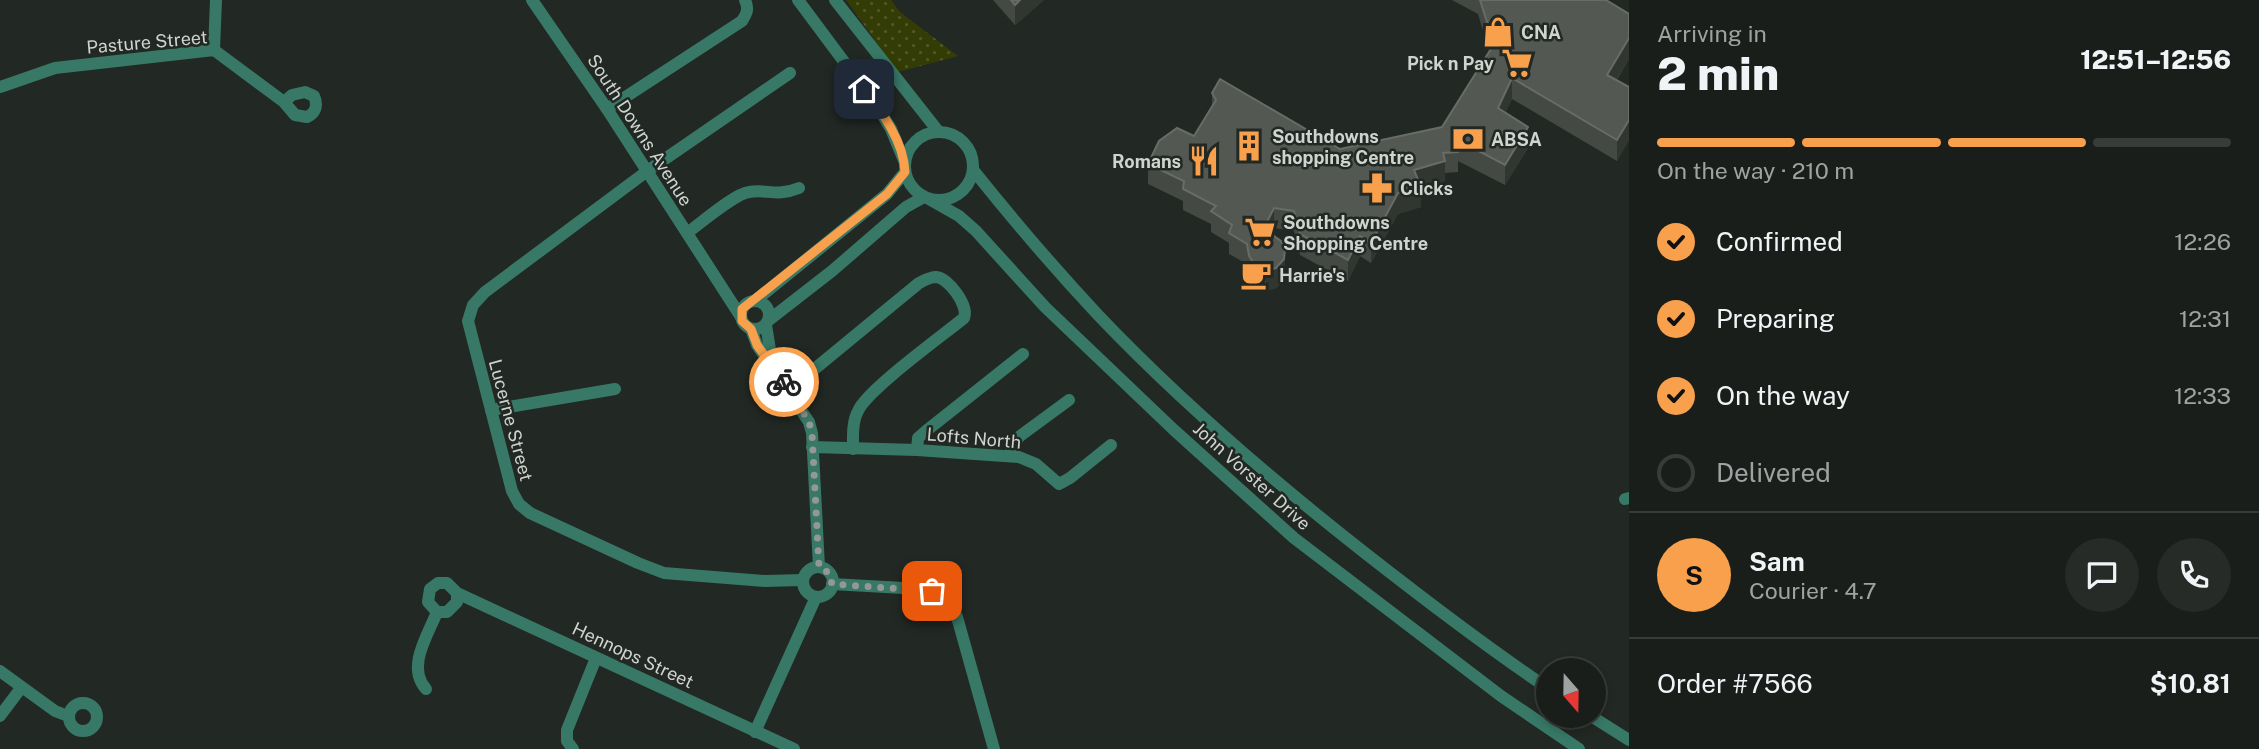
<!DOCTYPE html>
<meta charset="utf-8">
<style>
body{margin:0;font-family:"Public Sans",sans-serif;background:#272b27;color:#f1f3f6;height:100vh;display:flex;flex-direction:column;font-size:26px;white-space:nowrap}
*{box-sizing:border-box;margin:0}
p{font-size:23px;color:#9fa2a2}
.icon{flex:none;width:38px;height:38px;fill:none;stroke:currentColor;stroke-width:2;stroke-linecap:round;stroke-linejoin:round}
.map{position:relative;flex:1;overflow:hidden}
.drawer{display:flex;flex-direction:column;background:#1a1e1a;width:630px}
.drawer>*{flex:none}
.needle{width:46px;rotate:160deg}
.fabs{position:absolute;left:1536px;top:658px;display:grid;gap:14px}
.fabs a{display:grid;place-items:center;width:70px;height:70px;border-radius:50%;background:#1a1e1a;box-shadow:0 4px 10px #0003,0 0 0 2px #383c39;font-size:35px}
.pin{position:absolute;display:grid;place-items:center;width:60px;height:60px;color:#fff;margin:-30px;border-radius:14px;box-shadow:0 4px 10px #0006}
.courier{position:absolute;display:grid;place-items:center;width:70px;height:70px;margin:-35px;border:5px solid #f8a04b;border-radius:50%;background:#fff;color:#222;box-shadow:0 2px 9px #0007}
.summary em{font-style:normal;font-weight:800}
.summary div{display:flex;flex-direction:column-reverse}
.summary{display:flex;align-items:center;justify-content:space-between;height:119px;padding:0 28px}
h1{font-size:46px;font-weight:800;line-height:52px}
.bar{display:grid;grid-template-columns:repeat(4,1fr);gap:10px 7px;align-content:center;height:84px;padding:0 28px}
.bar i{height:9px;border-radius:5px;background:#383c39}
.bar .active{background:#f8a04b}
.bar p{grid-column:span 4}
.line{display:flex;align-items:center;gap:18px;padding:0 28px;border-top:2px solid #383c39}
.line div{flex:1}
.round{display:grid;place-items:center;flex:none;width:74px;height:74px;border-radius:37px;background:#272b27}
ol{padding:0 28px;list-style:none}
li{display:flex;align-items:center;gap:21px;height:77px}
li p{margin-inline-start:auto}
li .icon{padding:7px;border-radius:50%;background:#f8a04b;color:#111;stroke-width:4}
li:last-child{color:#9fa2a2}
li i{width:38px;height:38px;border:4px solid #383c39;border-radius:50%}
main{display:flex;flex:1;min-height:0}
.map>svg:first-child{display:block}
.park{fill:url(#park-dots)}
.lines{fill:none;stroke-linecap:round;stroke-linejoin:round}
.minor{stroke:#387867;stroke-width:12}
.wall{fill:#454944}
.shaded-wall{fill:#313630}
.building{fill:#545853;stroke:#686c67;stroke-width:2}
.done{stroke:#939894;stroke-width:7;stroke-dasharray:0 12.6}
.route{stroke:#f8a04b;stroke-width:9}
.labels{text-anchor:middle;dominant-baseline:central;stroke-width:5;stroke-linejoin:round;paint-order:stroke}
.poi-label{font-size:18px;font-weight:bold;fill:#d0d4d1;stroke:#222823;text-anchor:start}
.street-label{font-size:18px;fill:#d0d4d1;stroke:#222823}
</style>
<main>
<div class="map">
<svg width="1629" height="749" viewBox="0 0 1629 749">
<defs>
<pattern id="park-dots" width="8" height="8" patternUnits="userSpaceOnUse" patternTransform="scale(1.75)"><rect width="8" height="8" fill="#343c05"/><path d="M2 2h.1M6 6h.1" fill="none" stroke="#505728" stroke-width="1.8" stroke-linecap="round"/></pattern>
</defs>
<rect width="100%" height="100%" fill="#222823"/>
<!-- park -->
<path class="park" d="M846,0H891L900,12L958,56L898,72Z"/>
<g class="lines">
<!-- minor -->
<g class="minor">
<path d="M532,0L607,109L741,317"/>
<path d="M798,0L877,106L891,129L905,163"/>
<path d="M835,0L938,131"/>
<path d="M214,50L216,0"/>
<path d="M790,73L646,172L485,292L473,305L468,321L512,491L519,504L530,513L638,563L664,573L765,581L803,580"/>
<path d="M0,87L55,68L214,50L284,102L295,115L307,117C316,113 318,105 314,96L305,92L292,95L284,102"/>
<path d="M607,109L742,21C747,13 749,9 745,0"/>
<circle cx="939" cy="166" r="34"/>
<path d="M974,171C1014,221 1055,269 1099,316C1181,402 1272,480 1365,553C1425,600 1485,646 1549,689"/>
<path d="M929,199L959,216L976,231L1045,307L1174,430L1294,538L1501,696L1579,749"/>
<path d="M687,233C701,223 734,194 749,192C768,189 777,197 799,188"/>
<circle cx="755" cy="315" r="14"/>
<path d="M755,301L887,194L905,172"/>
<path d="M769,320L832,271L906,207L924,197"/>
<path d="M766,325L772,362"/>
<path d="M751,329L757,345L809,422L812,433L819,567"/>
<path d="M789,390L919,283C925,280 930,277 936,277C949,278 969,306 964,318C942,336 867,390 858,411C852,422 853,437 853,449"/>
<path d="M491,410L615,389"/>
<path d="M812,447L917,450L1019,457L1036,464L1059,484L1070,478L1111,445"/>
<path d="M917,450L918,438L926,431L1023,354"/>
<path d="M1009,456L1015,442L1020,436L1069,400"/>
<path d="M1625,499L1629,498"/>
<circle cx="818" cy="582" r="15"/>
<path d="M832,584L921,589C939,593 950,601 957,617L994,749"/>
<path d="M457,593V602L447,612H437L428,602L430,589L438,583H447L457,593L794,749"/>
<path d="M0,671L55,711L68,716"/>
<path d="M426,689C406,667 428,635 437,612"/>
<circle cx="83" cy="717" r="14"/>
<path d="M0,716L21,688"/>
<path d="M1591,716L1629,740"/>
<path d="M755,732L816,597"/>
<path d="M573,749L567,741V730L596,658"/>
</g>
</g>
<!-- wall -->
<g class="wall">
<path d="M993,0H1044L1015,25Z"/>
<path d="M1452,0H1606L1629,14V59L1617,80L1629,87V140L1617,161L1512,99L1505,113L1528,148L1505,185L1458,161V172L1445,173V181L1421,189V207L1398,214L1371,263L1360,256L1348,281L1300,255L1294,231L1274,228L1272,233L1285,270L1284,280L1276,288L1266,291L1256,287L1249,277L1247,264L1229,254V243L1211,232V224L1183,210V201L1148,184V164L1194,136L1212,106V93L1340,149L1442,127L1489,51L1478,14Z"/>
</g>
<!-- shaded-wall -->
<g class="shaded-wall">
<path d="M1020,0H1044L1015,25V5Z"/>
<path d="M1629,38V59L1607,95V75Z"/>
<path d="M1512,78V99L1498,129V108Z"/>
<path d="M1629,120V140L1617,161V140Z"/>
<path d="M1528,127V148L1505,185V165Z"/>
<path d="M1445,161V181L1421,189V207L1398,214L1371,263V243L1398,193L1414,170Z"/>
<path d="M1274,208V228L1267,242V222Z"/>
<path d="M1360,236V256L1348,281V260Z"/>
<path d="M1285,249V270L1284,280L1276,288L1266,291V271Z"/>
</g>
<!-- building -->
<g class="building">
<path d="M1011,0H1020L1015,5Z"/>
<path d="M1480,0H1606L1629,14V38L1607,75L1629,87V120L1617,140L1512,78L1498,108L1528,127L1505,165L1456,139L1458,152L1443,153L1445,161L1414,170L1421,187L1398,193L1371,243L1360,236L1348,260L1300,234L1294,211L1274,208L1267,222L1274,236L1281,241L1285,249L1284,259L1276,268L1266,271L1256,267L1249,256L1247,244L1229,233L1232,225L1211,211L1216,206L1183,189L1184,181L1148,164L1159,141L1177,128L1194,136L1216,100L1212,93L1220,79L1340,149L1442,127L1494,44Z"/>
</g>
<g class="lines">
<!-- done -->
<path class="done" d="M784,382L809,422L812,433L819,567L829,573L832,584L932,591"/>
<!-- route -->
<path class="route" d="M784,382L757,345L751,329L742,321V309L887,194L905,172C904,142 882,112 864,89"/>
</g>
<!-- icons -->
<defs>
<g id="shop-bare" transform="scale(2.415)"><path d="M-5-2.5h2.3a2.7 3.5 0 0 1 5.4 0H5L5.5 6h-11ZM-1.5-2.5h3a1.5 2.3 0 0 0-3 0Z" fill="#f8a04b" stroke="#222823" stroke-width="2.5" paint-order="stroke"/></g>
<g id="supermarket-bare" transform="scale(2.415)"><path d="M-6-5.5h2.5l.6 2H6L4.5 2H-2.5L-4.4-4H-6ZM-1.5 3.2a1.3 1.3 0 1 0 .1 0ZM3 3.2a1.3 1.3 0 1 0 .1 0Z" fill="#f8a04b" stroke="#222823" stroke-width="2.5" paint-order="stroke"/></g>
<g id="bank-bare" transform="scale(2.415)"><path d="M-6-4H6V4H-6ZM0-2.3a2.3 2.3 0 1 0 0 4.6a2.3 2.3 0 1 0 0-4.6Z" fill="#f8a04b" stroke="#222823" stroke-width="2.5" paint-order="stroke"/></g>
<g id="building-bare" transform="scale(2.415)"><path d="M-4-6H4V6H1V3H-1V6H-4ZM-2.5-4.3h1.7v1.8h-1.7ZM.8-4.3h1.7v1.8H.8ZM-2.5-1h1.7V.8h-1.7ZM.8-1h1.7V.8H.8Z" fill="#f8a04b" stroke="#222823" stroke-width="2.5" paint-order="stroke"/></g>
<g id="restaurant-bare" transform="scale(2.415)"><path d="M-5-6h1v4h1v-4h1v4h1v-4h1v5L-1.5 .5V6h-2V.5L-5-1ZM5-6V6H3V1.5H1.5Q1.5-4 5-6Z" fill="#f8a04b" stroke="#222823" stroke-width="2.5" paint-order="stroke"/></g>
<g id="pharmacy-bare" transform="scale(2.415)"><path d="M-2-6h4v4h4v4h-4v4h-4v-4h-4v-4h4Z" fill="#f8a04b" stroke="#222823" stroke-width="2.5" paint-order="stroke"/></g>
<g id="cafe-bare" transform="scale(2.415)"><path d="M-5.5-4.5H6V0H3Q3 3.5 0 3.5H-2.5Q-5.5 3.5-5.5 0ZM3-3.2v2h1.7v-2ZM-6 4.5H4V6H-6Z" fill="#f8a04b" stroke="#222823" stroke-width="2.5" paint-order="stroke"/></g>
</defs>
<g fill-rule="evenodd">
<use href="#shop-bare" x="1498" y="32"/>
<use href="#supermarket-bare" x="1517" y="63"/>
<use href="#bank-bare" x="1468" y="139"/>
<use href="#building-bare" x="1249" y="146"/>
<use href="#restaurant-bare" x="1204" y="161"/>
<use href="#pharmacy-bare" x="1377" y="188"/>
<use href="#supermarket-bare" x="1260" y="232"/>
<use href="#cafe-bare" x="1256" y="275"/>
</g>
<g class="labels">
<!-- poi labels -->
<g class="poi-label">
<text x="1521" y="32">CNA</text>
<text x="1494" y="63" text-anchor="end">Pick n Pay</text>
<text x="1272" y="136">Southdowns<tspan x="1272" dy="21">shopping Centre</tspan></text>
<text x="1491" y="139">ABSA</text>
<text x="1181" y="161" text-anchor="end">Romans</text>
<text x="1400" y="188">Clicks</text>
<text x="1283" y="222">Southdowns<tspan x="1283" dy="21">Shopping Centre</tspan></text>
<text x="1279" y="275">Harrie's</text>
</g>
<!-- street labels -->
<g class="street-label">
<text transform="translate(147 42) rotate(-5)">Pasture Street</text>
<text transform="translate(640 130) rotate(57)">South Downs Avenue</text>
<text transform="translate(511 420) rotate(75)">Lucerne Street</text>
<text transform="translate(974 438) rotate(5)">Lofts North</text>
<text transform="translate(1252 476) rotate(42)">John Vorster Drive</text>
<text transform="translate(633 655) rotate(25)">Hennops Street</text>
</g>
</g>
</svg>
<div class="fabs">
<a><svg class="needle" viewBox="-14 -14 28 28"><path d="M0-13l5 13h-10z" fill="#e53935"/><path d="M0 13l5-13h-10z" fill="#9fa2a2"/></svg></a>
</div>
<div class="pin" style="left:932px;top:591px;background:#ea580c"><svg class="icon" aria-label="bag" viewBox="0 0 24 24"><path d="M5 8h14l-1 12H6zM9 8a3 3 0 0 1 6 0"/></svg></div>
<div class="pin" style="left:864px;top:89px;background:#1f2937"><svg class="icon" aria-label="home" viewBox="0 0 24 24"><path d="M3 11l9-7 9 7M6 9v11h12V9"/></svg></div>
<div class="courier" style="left:784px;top:382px"><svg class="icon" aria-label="bike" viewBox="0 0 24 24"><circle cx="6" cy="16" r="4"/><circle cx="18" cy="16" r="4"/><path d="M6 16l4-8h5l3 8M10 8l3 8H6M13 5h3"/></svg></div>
</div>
<section class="drawer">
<div class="summary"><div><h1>2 min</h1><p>Arriving in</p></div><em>12:51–12:56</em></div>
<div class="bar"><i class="active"></i><i class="active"></i><i class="active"></i><i></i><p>On the way · 210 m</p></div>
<ol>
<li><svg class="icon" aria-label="check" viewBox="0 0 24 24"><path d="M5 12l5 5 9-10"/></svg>Confirmed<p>12:26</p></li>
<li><svg class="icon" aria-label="check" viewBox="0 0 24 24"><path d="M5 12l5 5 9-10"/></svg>Preparing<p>12:31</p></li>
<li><svg class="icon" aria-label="check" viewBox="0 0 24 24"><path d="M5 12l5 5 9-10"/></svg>On the way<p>12:33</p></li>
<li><i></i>Delivered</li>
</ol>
<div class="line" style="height:126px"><b class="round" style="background:#f8a04b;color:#111">S</b><div><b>Sam</b><p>Courier · 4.7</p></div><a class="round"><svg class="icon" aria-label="chat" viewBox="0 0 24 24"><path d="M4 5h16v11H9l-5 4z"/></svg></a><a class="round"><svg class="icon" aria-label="phone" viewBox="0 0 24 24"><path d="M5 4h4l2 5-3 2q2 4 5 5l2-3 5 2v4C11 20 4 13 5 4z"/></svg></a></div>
<div class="line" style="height:91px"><div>Order #7566</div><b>$10.81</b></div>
</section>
</main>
